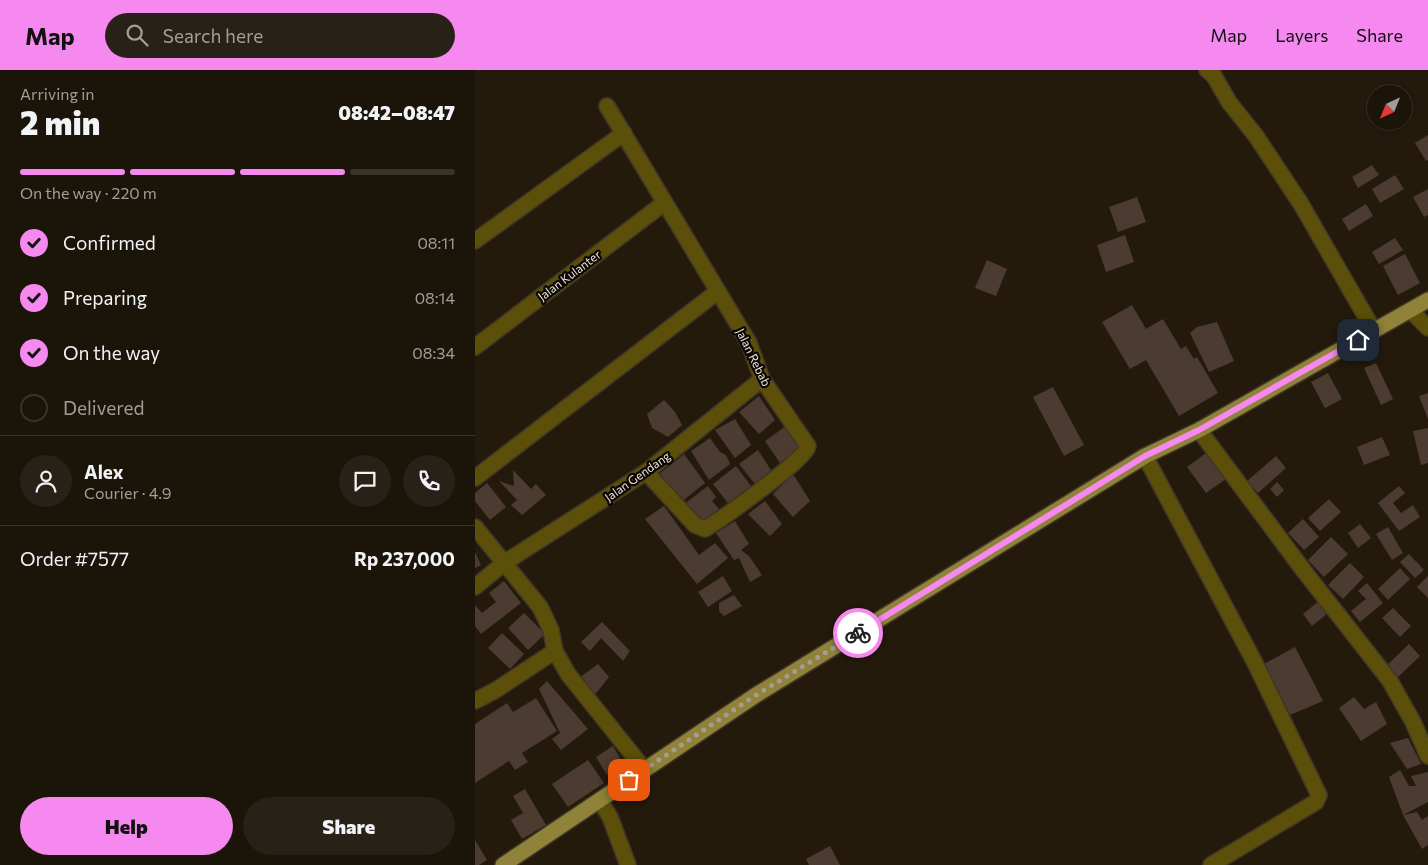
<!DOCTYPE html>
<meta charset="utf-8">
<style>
body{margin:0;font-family:Commissioner,sans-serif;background:#282117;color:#f1f3f6;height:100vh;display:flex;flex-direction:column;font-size:19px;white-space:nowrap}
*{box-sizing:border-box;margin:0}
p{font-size:16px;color:#a09e9c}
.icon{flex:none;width:28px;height:28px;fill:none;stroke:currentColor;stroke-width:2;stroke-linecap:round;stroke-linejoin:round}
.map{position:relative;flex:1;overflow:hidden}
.side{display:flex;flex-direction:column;background:#1b1409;width:475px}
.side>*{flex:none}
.needle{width:32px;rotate:223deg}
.tools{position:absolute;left:892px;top:15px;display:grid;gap:10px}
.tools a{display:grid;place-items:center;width:45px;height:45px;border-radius:50%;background:#1b1409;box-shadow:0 1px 4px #0004,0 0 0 1px #39332a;font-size:25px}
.pin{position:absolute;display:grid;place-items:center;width:42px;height:42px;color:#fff;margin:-21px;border-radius:10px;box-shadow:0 2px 8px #0006}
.courier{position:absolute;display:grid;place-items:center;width:50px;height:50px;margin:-25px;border:4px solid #f589ef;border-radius:50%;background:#fff;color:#222;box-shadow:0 1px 6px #0007}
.summary em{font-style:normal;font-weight:800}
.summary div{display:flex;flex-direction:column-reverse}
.summary{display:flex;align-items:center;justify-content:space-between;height:85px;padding:0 20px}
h1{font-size:32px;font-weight:800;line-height:38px}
.bar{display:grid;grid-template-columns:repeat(4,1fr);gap:8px 5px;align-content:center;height:60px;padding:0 20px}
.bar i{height:6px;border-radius:4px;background:#39332a}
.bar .current{background:#f589ef}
.bar p{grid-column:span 4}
.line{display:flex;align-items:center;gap:12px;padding:0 20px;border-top:1px solid #39332a}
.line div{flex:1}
.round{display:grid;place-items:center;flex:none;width:52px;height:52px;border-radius:26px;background:#282117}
ol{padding:0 20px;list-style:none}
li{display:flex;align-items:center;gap:15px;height:55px}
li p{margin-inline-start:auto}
li .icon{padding:5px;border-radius:50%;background:#f589ef;color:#111;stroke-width:4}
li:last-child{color:#a09e9c}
li i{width:28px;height:28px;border:2px solid #39332a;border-radius:50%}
.button{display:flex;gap:10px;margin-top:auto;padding:10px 20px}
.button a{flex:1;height:58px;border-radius:30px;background:#f589ef;color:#111;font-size:20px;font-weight:800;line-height:58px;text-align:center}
.button a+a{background:#282117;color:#f1f3f6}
header{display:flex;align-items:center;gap:30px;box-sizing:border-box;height:70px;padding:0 25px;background:#f589ef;color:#111}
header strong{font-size:24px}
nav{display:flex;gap:28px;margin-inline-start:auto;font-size:18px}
.search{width:350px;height:45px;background:#282117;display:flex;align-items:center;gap:12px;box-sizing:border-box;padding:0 18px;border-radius:28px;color:#a09e9c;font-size:19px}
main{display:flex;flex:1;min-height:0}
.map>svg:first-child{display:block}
.building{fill:#4b3b30}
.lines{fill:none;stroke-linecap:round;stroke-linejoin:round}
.minor-casing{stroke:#403629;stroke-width:18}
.major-casing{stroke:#403629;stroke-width:18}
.minor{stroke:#5b4f09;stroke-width:15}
.major{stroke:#908239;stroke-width:15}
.done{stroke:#a59d93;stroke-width:5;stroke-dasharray:0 9}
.route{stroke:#f589ef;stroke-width:6}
.labels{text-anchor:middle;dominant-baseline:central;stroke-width:4.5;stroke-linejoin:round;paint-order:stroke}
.street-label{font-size:12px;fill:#ebe4db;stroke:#0a0603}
</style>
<header>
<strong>Map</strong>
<div class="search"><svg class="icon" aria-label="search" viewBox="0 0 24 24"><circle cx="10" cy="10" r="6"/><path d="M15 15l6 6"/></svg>Search here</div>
<nav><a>Map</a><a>Layers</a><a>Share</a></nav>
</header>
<main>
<section class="side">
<div class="summary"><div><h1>2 min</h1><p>Arriving in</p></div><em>08:42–08:47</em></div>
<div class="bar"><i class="current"></i><i class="current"></i><i class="current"></i><i></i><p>On the way · 220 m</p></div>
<ol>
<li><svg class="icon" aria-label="check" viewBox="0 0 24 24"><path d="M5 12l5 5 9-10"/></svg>Confirmed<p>08:11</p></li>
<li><svg class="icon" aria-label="check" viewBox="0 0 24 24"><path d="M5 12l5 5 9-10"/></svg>Preparing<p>08:14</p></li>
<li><svg class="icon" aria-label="check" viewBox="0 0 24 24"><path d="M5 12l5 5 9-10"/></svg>On the way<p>08:34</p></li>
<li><i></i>Delivered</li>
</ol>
<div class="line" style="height:90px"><a class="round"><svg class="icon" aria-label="person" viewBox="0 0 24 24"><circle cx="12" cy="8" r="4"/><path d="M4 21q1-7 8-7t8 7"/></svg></a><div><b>Alex</b><p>Courier · 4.9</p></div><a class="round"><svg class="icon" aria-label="chat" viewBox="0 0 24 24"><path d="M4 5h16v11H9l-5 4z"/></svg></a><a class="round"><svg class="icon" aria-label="phone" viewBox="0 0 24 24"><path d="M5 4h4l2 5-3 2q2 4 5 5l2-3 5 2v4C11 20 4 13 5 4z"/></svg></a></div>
<div class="line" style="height:65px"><div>Order #7577</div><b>Rp 237,000</b></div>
<div class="button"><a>Help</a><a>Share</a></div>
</section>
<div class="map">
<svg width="953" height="795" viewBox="0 0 953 795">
<rect width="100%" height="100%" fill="#241a0c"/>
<!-- building -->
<g class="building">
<path d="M953,65V90L951,91L940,73Z"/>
<path d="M897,95L904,105L883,118L877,107Z"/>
<path d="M920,105L929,119L905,133L897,119Z"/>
<path d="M953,119V145L949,147L938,127Z"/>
<path d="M662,127L671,152L643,162L634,137Z"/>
<path d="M891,134L898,146L874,161L867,149Z"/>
<path d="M650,165L659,192L631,202L622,175Z"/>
<path d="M920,168L928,180L904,194L897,182Z"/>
<path d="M930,184L945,213L923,225L908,196Z"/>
<path d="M512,190L532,199L521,226L500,218Z"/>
<path d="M657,235L671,259L688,249L706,279L711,276L719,289L722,287L743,323L704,346L671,290L655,299L627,252Z"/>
<path d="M742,252L759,291L734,302L715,263L722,257Z"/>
<path d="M901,293L918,329L906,335L889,298Z"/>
<path d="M853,303L867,329L850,338L836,312Z"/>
<path d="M578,317L609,375L589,386L558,327Z"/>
<path d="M953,323V349L944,326Z"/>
<path d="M284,326L300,350L284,364L264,342Z"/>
<path d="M189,330L200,342L207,355L193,367L177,358L172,344Z"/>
<path d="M260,349L276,375L260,388L240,360Z"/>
<path d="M311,356L325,378L305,393L290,371Z"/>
<path d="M953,358V393L946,395L938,361Z"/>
<path d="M907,367L915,385L889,395L882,377Z"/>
<path d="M235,368L245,382L251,385L255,394L234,410L216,381Z"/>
<path d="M283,380L296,400L280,414L264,394Z"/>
<path d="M731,383L751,409L731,423L712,397Z"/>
<path d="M209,384L230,413L205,433L184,404Z"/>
<path d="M801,386L811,398L783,423L772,411Z"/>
<path d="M261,396L276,416L253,433L238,414Z"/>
<path d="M38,400L56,419L61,414L71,425L47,445L36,435L42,430L24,411L39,416Z"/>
<path d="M318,404L335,431L318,447L298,424Z"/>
<path d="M802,412L809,420L802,427L795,419Z"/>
<path d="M12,413L31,437L15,450L0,431V423Z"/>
<path d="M233,416L241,427L237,431L244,439L227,451L223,445L216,446L208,435Z"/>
<path d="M924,416L930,423L918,433L926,443L938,435L945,447L924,461L903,433Z"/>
<path d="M854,429L866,442L845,461L833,448Z"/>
<path d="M290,431L307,454L295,466L273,444Z"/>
<path d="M189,436L224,485L240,473L253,488L222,514L170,449Z"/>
<path d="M828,449L844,467L829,480L813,463Z"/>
<path d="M260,451L274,474L266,480L274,486L287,505L275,512L264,488L259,490L241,463Z"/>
<path d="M885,454L896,468L883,478L873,463Z"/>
<path d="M913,457L928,483L917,490L901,464Z"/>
<path d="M856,467L873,484L849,507L833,490Z"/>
<path d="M0,482L6,495L0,498Z"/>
<path d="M934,484L949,500L940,508L925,492Z"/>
<path d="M875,493L889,507L868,529L853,515Z"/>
<path d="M925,498L935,509L913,530L903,519Z"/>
<path d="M248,506L257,521L233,537L223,522Z"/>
<path d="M953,506V528L942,517Z"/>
<path d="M29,511L46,533L6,564L0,556V535L7,543L21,532L14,523Z"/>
<path d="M892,513L908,533L885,552L876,541L891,529L883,521Z"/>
<path d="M259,525L267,536L249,546L244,541V533Z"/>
<path d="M844,531L853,543L837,556L828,544Z"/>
<path d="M918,538L936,556L925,567L907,548Z"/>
<path d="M49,543L70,564L53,580L33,558Z"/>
<path d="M127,552L155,581L148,591L126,568L115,581L106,572Z"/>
<path d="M27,563L49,584L35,599L13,578Z"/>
<path d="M934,574L945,586L920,610L909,598Z"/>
<path d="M820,577L848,631L815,645L787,595Z"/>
<path d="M123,594L134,607L119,626L104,608Z"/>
<path d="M72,611L113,659L86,680L77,669L85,663L64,619Z"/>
<path d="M879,627L889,639L901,632L912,654L886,671L864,638Z"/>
<path d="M61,628L82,661L47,683L53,692L40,700L34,691L0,713V654L32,633L38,642Z"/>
<path d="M933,668L946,694L932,699L915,673Z"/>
<path d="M138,676L149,695L132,705L121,687Z"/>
<path d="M113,690L129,713L93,737L77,714Z"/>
<path d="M925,700L934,716H941L936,706L953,702V732L928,745L914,707Z"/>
<path d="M50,719L71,755L47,769L36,750L48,743L38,726Z"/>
<path d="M942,742L947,750L953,746V775L947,779L928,745Z"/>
<path d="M0,770L12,790L4,795H0Z"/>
<path d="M355,776L365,795H334L331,789Z"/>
</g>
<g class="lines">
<!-- minor casing -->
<g class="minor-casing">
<g id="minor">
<path d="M732,0L739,6L754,32L781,66L826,134L899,261"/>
<path d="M132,36L274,273L287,309L333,376C333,388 245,450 230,459L220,455L171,402"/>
<path d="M0,171L149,63"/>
<path d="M936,241L953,258"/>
<path d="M0,277L189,133"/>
<path d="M724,360L829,501L915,611L938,652L953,686"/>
<path d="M670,386L780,593L844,725L841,732L736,795"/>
<path d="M0,408L242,222"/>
<path d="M0,457L65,537L76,560L80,581L93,604L169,699"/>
<path d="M0,517L29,493L171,402L287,309"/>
<path d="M0,631L21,620L80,581"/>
<path d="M125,731L135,747L153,795"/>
</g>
</g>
<!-- major casing -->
<g class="major-casing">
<path id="major" d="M28,795L281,625L670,386L724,360L953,230"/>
</g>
<!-- minor -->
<use href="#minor" class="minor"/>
<!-- major -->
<use href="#major" class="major"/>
</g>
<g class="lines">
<!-- done -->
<path class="done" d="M154,710L281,625L383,563"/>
<!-- route -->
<path class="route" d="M383,563L670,386L724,360L883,270"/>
</g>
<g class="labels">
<!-- street labels -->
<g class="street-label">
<text transform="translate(94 205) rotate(-37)">Jalan Kulanter</text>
<text transform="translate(279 287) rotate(64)">Jalan Rebab</text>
<text transform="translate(162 406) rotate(-35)">Jalan Gendang</text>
</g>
</g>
</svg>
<div class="tools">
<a><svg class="needle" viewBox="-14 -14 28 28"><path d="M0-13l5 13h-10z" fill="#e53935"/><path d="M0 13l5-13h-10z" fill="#a09e9c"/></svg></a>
</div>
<div class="pin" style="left:154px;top:710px;background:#ea580c"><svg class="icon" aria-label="bag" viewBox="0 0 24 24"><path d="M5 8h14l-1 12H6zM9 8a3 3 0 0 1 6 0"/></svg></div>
<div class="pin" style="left:883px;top:270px;background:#1f2937"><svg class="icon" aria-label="home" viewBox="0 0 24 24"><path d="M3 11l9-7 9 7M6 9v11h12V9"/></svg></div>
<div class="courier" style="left:383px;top:563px"><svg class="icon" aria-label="bike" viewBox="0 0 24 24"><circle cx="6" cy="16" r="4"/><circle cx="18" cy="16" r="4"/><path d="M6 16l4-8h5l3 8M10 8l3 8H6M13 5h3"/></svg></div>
</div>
</main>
